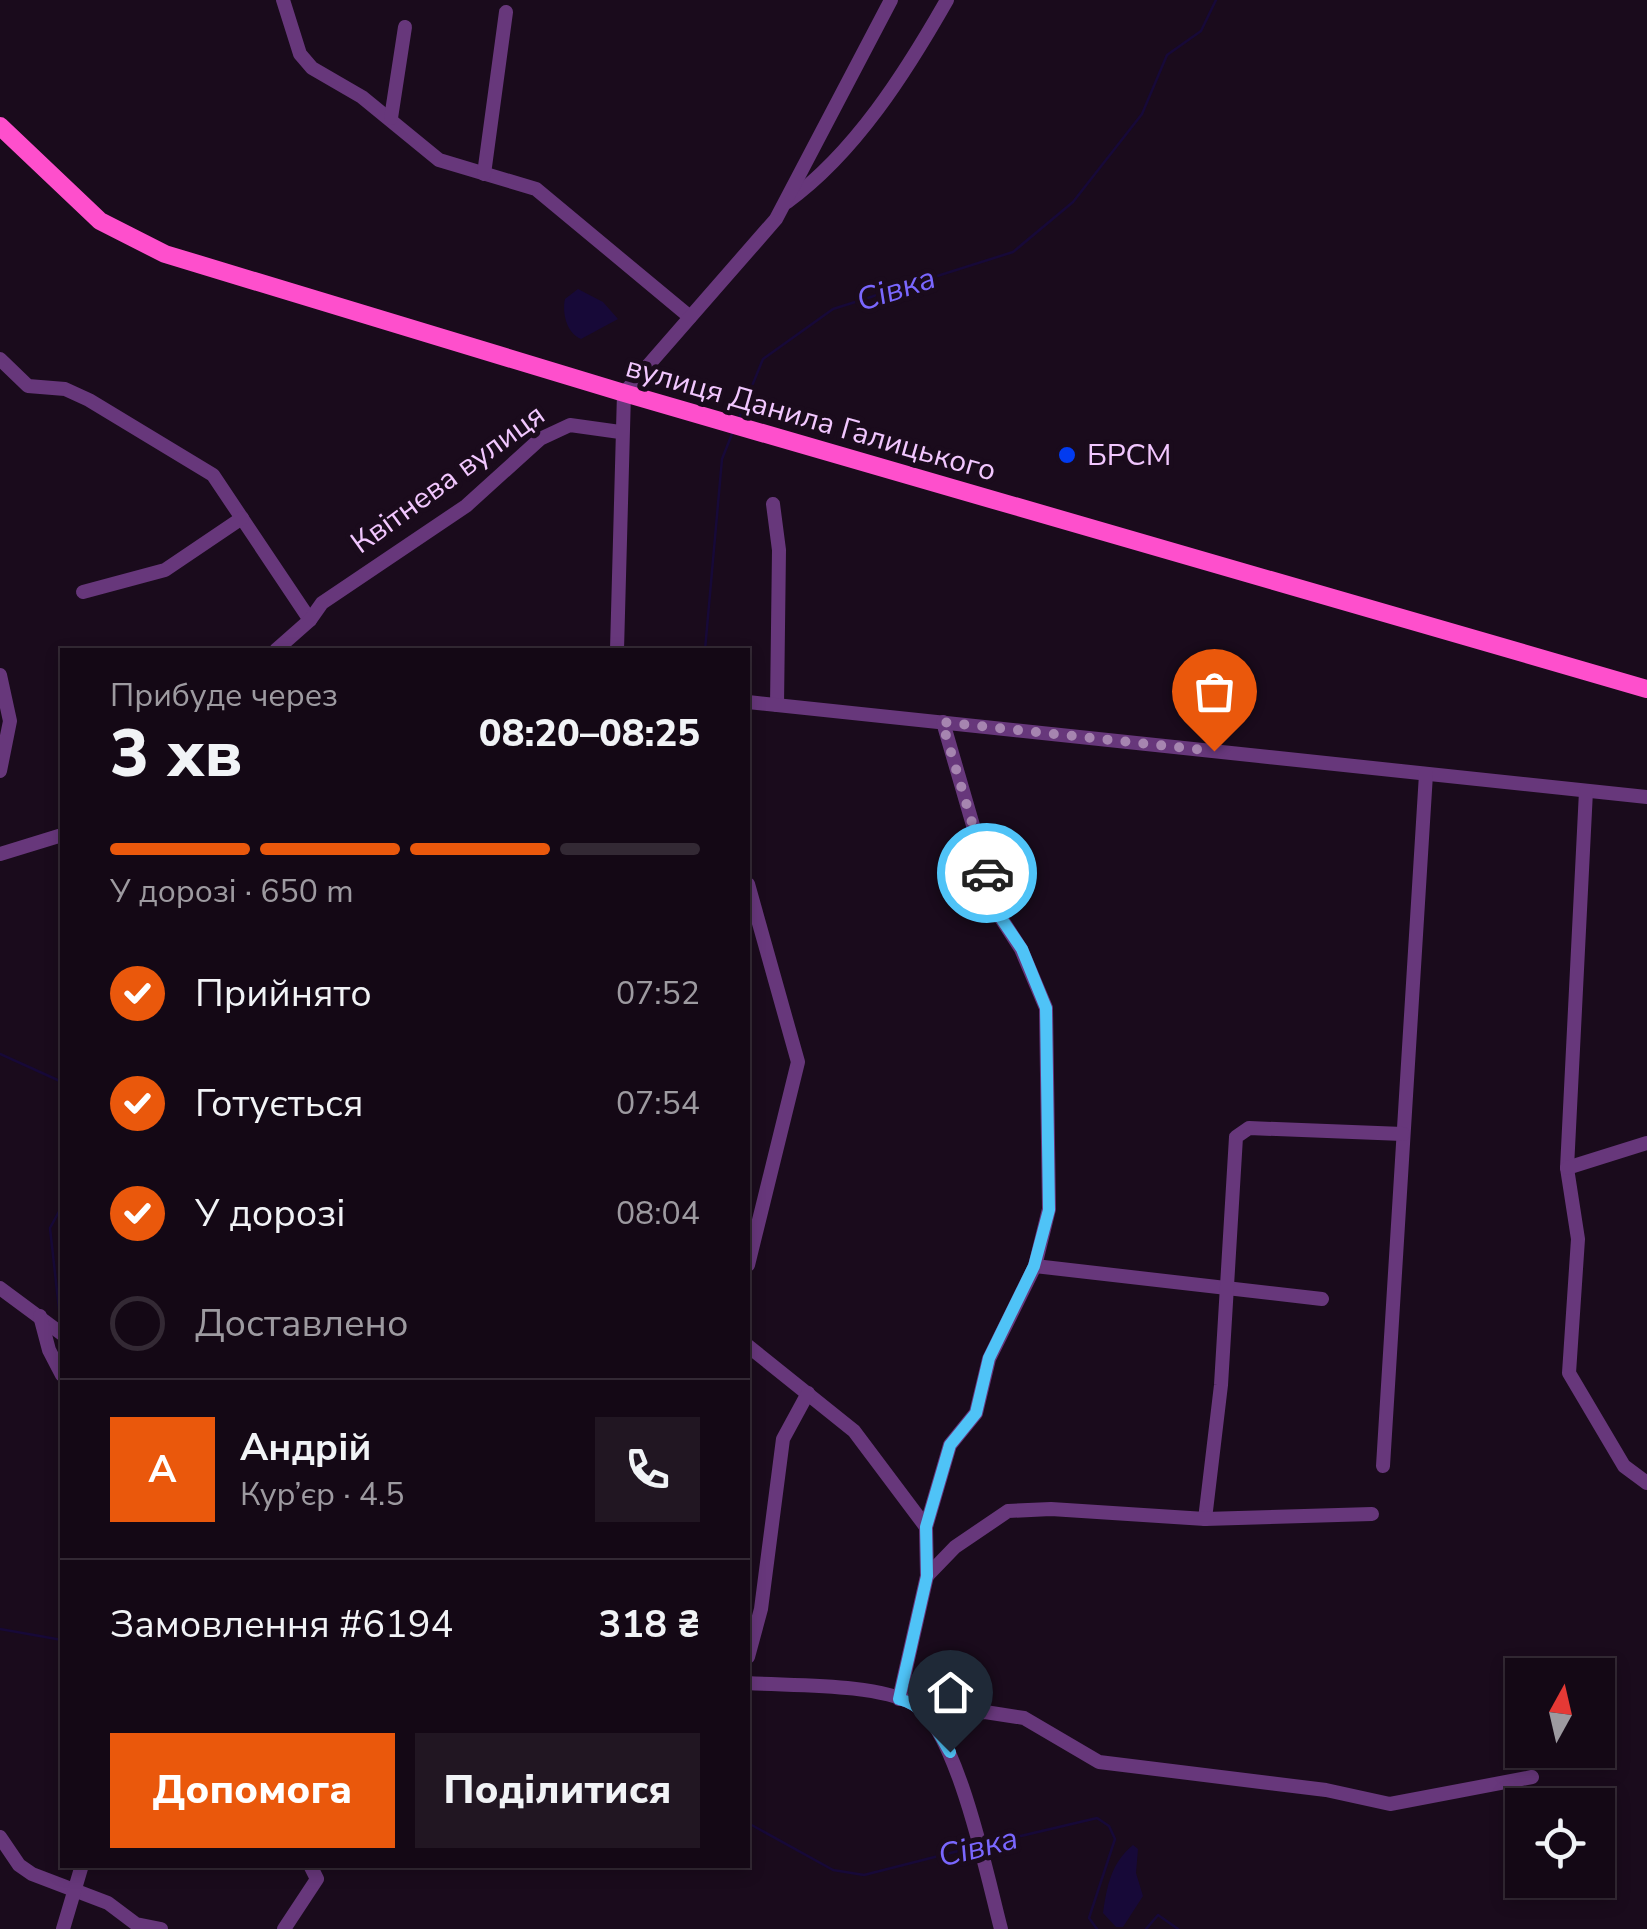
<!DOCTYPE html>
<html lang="uk">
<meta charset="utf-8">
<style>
body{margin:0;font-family:"Nunito Sans",sans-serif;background:#211622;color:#f1f3f6;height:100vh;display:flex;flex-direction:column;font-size:38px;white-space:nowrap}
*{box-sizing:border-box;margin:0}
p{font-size:32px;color:#9d9aa0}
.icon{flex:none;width:55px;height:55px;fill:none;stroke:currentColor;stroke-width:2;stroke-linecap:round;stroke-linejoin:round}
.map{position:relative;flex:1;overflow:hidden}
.drawer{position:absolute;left:60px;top:648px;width:690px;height:1220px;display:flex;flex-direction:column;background:#140815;border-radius:0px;box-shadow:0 5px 15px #0003,0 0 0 2px #332934}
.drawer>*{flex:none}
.needle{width:65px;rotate:8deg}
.controls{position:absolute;left:1505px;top:1658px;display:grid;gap:20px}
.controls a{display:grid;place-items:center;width:110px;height:110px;border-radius:0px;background:#140815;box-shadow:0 5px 15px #0003,0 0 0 2px #332934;font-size:50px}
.pin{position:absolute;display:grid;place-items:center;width:85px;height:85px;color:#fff;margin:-102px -42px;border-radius:50% 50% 50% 0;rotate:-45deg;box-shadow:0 0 10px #0007}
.pin .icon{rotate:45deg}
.courier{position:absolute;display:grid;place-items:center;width:100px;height:100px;margin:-50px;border:8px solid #4fc3f7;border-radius:50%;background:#fff;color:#222;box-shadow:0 2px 12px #0007}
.overview em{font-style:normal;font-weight:800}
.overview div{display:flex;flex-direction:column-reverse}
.overview{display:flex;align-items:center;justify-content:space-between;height:170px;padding:0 50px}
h1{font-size:65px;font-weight:800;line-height:75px}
.bar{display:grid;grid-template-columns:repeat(4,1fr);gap:15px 10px;align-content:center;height:120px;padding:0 50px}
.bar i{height:12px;border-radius:8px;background:#332934}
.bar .active{background:#ea580c}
.bar p{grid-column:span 4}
.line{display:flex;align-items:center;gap:25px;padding:0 50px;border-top:2px solid #332934}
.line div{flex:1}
.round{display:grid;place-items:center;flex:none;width:105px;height:105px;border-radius:0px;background:#211622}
ol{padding:0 50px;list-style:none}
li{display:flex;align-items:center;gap:30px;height:110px}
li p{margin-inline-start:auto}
li .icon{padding:10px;border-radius:50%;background:#ea580c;color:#fff;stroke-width:4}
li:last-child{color:#9d9aa0}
li i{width:55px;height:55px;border:5px solid #332934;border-radius:50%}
.action{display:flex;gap:20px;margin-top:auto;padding:20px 50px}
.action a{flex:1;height:115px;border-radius:0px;background:#ea580c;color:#fff;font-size:40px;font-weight:800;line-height:115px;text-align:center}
.action a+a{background:#211622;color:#f1f3f6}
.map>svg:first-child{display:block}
.water{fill:#170938}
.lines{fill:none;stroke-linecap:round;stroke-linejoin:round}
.stream{stroke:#170938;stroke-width:2.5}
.minor{stroke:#67377b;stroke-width:14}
.major{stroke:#fe4fcc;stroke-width:18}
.done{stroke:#a685b0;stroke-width:10;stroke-dasharray:0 18}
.route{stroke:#4fc3f7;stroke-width:12}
.poi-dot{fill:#023bf0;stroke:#1a0b1c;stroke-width:4}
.labels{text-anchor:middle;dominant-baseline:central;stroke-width:10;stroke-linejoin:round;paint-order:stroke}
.street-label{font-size:30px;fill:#f2c7ff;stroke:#1a0b1c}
.poi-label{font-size:30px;fill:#f2c7ff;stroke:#1a0b1c;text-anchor:start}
.water-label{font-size:32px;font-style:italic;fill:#7a67fe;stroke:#1a0b1c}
</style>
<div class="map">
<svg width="1647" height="1929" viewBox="0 0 1647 1929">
<rect width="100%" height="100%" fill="#1a0b1c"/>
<!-- water -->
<g class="water">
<path d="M578,289L603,302L618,319L581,339C566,333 562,312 565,299Z"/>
<path d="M1133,1845L1138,1849L1136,1873L1143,1896L1123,1927H1116L1103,1913C1107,1886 1111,1863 1133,1845Z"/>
</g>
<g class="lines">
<!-- stream -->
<g class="stream">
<path d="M739,418L763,359L833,309L1013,252L1073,202L1142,114L1167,55L1201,31L1216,0"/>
<path d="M705,650L722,459L732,434"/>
<path d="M0,1054L62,1082"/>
<path d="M61,1327L50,1228L62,1206"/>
<path d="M0,1629L62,1640"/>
<path d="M748,1823L833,1870L864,1875L974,1847"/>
<path d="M987,1844L1097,1818L1109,1826L1115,1839L1089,1918L1097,1929"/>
<path d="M1146,1929L1158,1915L1178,1929"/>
</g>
<!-- minor -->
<g class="minor">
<path d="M283,0L300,54L312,68L362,97L439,160L536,189L690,317"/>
<path d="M391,118L405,27"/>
<path d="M484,174L506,12"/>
<path d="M787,202C855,153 906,72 947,0"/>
<path d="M0,359L28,386L65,389L89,400L213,475L310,620"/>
<path d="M773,504L779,550L777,705"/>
<path d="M83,592L165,570L242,518"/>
<path d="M276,650L310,620L322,603L466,506L540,439L570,425L620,432"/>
<path d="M617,650L624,393L776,219L891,0"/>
<path d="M0,675L10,721L0,771"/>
<path d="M748,702L1647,797"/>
<path d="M1586,791L1567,1168L1578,1239L1569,1373L1624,1466L1647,1483"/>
<path d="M0,854L62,835"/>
<path d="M748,884L798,1062L748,1265"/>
<path d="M1567,1168L1647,1143"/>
<path d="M1035,1266L1322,1299"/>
<path d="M0,1288L62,1334"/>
<path d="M40,1316L49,1350L62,1375"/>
<path d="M748,1346L854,1431L926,1527"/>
<path d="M1383,1466L1426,774"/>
<path d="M1205,1519L1221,1385L1236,1137L1249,1128L1403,1134"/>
<path d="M927,1576L955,1547L1008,1511L1051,1509L1205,1519L1372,1514"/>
<path d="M748,1657L761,1609L783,1439L808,1393"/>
<path d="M748,1683C793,1686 875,1683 914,1704C957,1727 988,1880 1001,1929"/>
<path d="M899,1699L927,1576L926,1527L950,1445L976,1413L989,1359L1035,1266L1049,1209L1046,1008L1021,949L999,915L943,722"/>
<path d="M930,1718L985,1712L1024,1718L1099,1762L1326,1790L1390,1804L1532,1777"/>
<path d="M0,1837L19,1865L32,1874L108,1903L136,1924L161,1929"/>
<path d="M63,1929L82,1865"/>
<path d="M284,1929L317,1879L310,1865"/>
</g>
<!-- major -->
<path class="major" d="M0,126L100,221L165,254L624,393L1647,689"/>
</g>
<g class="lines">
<!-- done -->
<path class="done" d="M987,873L942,722L1214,751"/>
<!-- route -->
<path class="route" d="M950,1752C936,1729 927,1706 899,1699L927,1576L926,1527L950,1445L976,1413L989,1358L1034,1266L1049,1210L1046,1008L1022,949L999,915L987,873"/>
</g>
<!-- markers -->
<circle class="poi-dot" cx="1067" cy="455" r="10"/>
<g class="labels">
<!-- street labels -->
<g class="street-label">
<text transform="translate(811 419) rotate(16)">вулиця Данила Галицького</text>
<text transform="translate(448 479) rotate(-36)">Квітнева вулиця</text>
</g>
<!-- poi labels -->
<g class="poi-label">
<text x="1087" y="455">БРСМ</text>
</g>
<!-- water labels -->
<g class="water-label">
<text transform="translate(896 289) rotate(-18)">Сівка</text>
<text transform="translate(978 1847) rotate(-14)">Сівка</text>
</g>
</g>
</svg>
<div class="controls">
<a><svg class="needle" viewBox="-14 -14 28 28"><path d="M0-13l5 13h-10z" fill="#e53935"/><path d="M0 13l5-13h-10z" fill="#9d9aa0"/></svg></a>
<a><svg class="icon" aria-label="locate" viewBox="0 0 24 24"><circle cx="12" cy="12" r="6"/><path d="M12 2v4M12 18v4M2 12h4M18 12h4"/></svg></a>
</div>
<div class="pin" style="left:1214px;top:751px;background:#ea580c"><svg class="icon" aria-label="bag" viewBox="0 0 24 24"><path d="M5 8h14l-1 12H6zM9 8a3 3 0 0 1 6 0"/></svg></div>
<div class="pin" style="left:950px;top:1752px;background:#1f2937"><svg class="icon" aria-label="home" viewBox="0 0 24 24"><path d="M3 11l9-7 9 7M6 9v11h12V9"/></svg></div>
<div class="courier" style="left:987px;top:873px"><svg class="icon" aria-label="car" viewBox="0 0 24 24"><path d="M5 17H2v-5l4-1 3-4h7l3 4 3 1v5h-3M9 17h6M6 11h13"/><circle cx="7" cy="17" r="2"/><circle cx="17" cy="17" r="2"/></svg></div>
<section class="drawer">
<div class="overview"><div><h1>3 хв</h1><p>Прибуде через</p></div><em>08:20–08:25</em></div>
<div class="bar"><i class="active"></i><i class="active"></i><i class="active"></i><i></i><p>У дорозі · 650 m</p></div>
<ol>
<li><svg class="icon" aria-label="check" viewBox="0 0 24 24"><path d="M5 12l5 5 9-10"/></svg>Прийнято<p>07:52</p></li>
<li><svg class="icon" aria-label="check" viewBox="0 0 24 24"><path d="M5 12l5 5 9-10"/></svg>Готується<p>07:54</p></li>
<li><svg class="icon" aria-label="check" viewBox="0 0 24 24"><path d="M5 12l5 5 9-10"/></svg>У дорозі<p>08:04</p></li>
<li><i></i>Доставлено</li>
</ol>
<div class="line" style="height:180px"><b class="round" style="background:#ea580c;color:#fff">А</b><div><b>Андрій</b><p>Кур’єр · 4.5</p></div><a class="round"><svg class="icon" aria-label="phone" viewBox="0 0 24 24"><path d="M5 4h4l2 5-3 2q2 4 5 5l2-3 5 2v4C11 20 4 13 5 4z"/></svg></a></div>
<div class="line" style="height:130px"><div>Замовлення #6194</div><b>318 ₴</b></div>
<div class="action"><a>Допомога</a><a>Поділитися</a></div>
</section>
</div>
